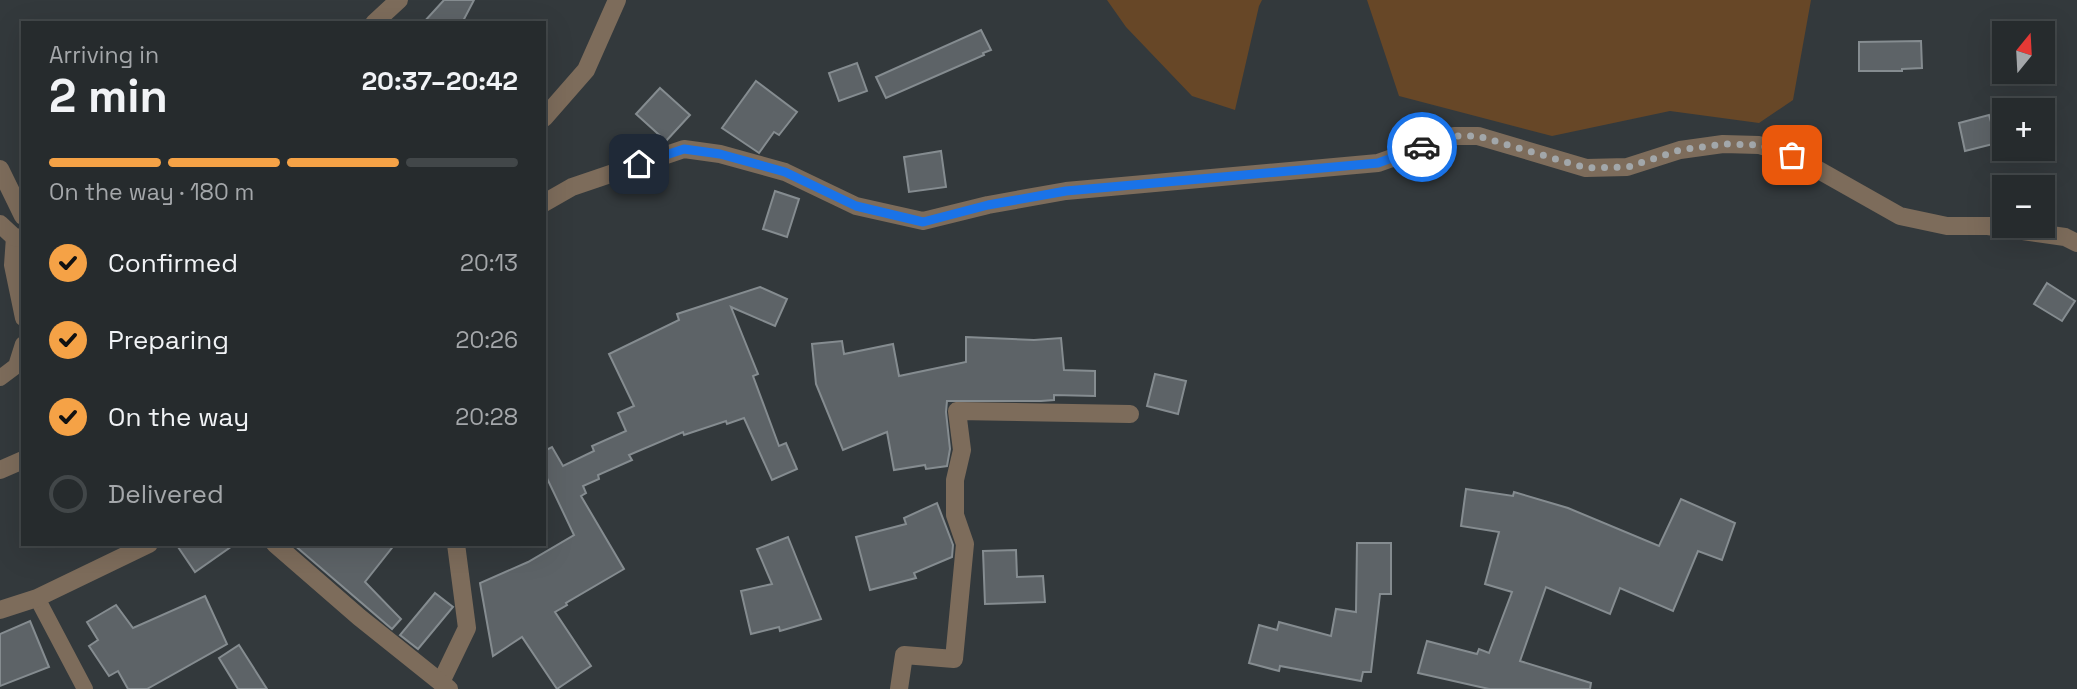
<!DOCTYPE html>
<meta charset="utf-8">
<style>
body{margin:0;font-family:"Space Grotesk",sans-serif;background:#323739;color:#f1f3f6;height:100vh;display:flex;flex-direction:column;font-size:26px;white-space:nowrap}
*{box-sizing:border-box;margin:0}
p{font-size:23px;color:#a4a7aa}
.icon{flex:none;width:38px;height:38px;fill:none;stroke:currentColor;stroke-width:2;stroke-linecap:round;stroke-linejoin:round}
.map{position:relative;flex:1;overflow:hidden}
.details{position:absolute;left:21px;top:21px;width:525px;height:525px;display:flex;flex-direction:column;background:#262b2d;border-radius:0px;box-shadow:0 7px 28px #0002,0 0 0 2px #424749}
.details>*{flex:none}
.needle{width:46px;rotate:18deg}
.buttons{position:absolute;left:1992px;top:21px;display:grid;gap:14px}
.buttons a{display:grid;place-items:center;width:63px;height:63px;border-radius:0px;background:#262b2d;box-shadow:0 7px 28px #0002,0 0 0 2px #424749;font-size:35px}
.pin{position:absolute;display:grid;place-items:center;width:60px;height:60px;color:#fff;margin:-30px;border-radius:14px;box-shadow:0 4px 10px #0006}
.courier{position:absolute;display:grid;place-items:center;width:70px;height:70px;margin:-35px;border:5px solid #1a73e8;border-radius:50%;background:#fff;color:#222;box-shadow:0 2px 9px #0007}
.overview em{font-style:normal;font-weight:600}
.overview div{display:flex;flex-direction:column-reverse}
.overview{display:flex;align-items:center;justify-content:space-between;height:119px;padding:0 28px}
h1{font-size:46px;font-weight:600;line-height:52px}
.bar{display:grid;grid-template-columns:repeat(4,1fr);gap:10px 7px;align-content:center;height:84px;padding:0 28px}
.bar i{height:9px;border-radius:5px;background:#424749}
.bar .on{background:#f5a246}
.bar p{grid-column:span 4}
ol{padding:0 28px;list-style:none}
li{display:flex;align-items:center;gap:21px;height:77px}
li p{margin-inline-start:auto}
li .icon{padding:7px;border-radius:50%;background:#f5a246;color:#111;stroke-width:4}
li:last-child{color:#a4a7aa}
li i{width:38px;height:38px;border:4px solid #424749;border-radius:50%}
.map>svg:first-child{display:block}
.green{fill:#674727}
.building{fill:#5d6367;stroke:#858c90;stroke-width:2}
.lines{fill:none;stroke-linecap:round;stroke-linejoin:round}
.service{stroke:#7d6c5b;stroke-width:16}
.minor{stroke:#7d6c5b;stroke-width:18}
.tertiary{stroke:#7d6c5b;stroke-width:18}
.done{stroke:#a2a7aa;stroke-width:7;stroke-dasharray:0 12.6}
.route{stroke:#1a73e8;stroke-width:9}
</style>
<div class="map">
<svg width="2077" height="689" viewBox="0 0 2077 689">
<rect width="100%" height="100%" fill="#33393c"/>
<!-- green -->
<g class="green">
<path d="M1107,0H1262L1259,6L1235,110L1192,96L1126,27Z"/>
<path d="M1367,0H1811L1793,100L1759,123L1670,111L1552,136L1399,96Z"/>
</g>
<!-- building -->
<g class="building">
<path d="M444,0H474L462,23H423Z"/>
<path d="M981,30L991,50L983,53L984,55L886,98L876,77Z"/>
<path d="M1921,41L1922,68L1902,69V71H1859V42Z"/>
<path d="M857,63L867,91L839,101L829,73Z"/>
<path d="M756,81L797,112L779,135L774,132L759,153L722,128Z"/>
<path d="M660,88L690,115L666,141L636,114Z"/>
<path d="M1989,115L1997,143L1965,151L1959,123Z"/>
<path d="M941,151L946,187L909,192L904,157Z"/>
<path d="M775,191L799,199L787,237L763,229Z"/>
<path d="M2047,283L2075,301L2062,321L2034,304Z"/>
<path d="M760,287L787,299L775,326L731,307L758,374L753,376L779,446L786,443L797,469L772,480L744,418L727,424L726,421L684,435L683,432L629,455L632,460L598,475L599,479L583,486L586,493L581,496L624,569L566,603L567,605L555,612L591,666L557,689L522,637L493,656L480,583L528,562L574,535L544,472V451L552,447L563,466L594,451L592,446L626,431L618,413L634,406L609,354L679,320L677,314Z"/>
<path d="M966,337L1034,340L1061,338L1064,370L1095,371V396L1054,395V400L1041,401H947L946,412L950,449L947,466L926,469L925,465L894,470L887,432L843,450L816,384L812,344L842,341L844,354L893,344L899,376L966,362Z"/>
<path d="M1155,374L1186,381L1178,414L1147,406Z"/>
<path d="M1466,489L1513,496L1514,492L1568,508L1659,546L1681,499L1735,523L1722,560L1698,551L1673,611L1620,588L1610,614L1546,587L1520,661L1591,683L1590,689H1489L1418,673L1427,641L1477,654L1479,649L1489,653L1512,592L1485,584L1499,532L1461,526Z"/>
<path d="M937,503L953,545L952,557L914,573L916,578L870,590L856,537L906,524L904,518Z"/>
<path d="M788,537L821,619L780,631L779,627L751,634L741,591L772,584L757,549Z"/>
<path d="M1357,543H1391V594H1380L1371,672H1363L1361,681L1280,666L1279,671L1249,663L1259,625L1277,630L1279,622L1331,636L1336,609L1356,612Z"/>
<path d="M176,544H235L195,572Z"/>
<path d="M293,544H395L365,582L401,619L392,629Z"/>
<path d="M1016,550L1017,577L1043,576L1045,602L985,604L983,551Z"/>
<path d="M435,593L453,607L418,649L400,635Z"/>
<path d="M205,596L227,644L147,689H128L118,671L109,676L89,646L98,640L87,622L116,605L133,628Z"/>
<path d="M30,621L49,667L0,686V634Z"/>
<path d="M239,645L267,689H238L219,658Z"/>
</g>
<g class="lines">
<!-- service -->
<g class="service">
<path d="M14,237L12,265L23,318"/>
<path d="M0,378L16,366L23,344"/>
<path d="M37,598L85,689"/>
</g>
<!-- minor -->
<g class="minor">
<path d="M374,23L399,0"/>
<path d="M544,118L586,70L617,0"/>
<path d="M544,203L572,187L684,149L720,154L785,172L856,206L923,221L988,205L1066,191L1378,163L1454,136H1478L1586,168L1627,167L1680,150L1723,144L1759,145L1792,155L1900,216L1947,226H1988L2065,237L2077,243"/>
<path d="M0,224L14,237L23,238"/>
<path d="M0,470L23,460"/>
<path d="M0,610L37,598L149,544"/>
<path d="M441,682L467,628L456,544"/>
<path d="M899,689L904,655L954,659L965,544L955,515V480L962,450L957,411L1130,414"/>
</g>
<!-- tertiary -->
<g class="tertiary">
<path d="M0,169L23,216"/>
<path d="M275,544L359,617L449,689"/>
</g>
</g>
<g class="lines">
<!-- done -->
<path class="done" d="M1422,147L1454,136H1478L1586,168L1628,167L1680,150L1723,144L1759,145L1792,155"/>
<!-- route -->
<path class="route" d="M639,164L684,149L720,154L785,172L856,206L923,222L988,205L1066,191L1378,163L1422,147"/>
</g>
</svg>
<div class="buttons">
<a><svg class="needle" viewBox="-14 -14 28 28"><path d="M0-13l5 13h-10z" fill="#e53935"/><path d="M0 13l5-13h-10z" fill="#a4a7aa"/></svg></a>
<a>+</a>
<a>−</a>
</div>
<div class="pin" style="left:1792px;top:155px;background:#ea580c"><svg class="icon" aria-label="bag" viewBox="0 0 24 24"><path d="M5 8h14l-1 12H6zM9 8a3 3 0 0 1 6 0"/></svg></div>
<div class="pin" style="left:639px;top:164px;background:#1f2937"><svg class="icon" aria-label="home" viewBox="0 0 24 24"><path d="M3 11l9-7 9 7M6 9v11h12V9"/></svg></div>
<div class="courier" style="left:1422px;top:147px"><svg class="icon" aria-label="car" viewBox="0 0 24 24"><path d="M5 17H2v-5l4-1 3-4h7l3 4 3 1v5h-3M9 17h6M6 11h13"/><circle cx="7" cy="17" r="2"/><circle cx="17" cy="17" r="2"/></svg></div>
<section class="details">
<div class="overview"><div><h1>2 min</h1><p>Arriving in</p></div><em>20:37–20:42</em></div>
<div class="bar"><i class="on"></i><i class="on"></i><i class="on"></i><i></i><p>On the way · 180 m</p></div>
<ol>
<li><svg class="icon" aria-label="check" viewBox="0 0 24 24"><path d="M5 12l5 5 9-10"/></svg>Confirmed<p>20:13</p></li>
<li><svg class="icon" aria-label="check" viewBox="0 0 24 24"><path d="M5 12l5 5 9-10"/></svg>Preparing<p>20:26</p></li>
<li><svg class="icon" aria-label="check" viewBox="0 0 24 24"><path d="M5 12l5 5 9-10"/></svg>On the way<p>20:28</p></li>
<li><i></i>Delivered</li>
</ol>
</section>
</div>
